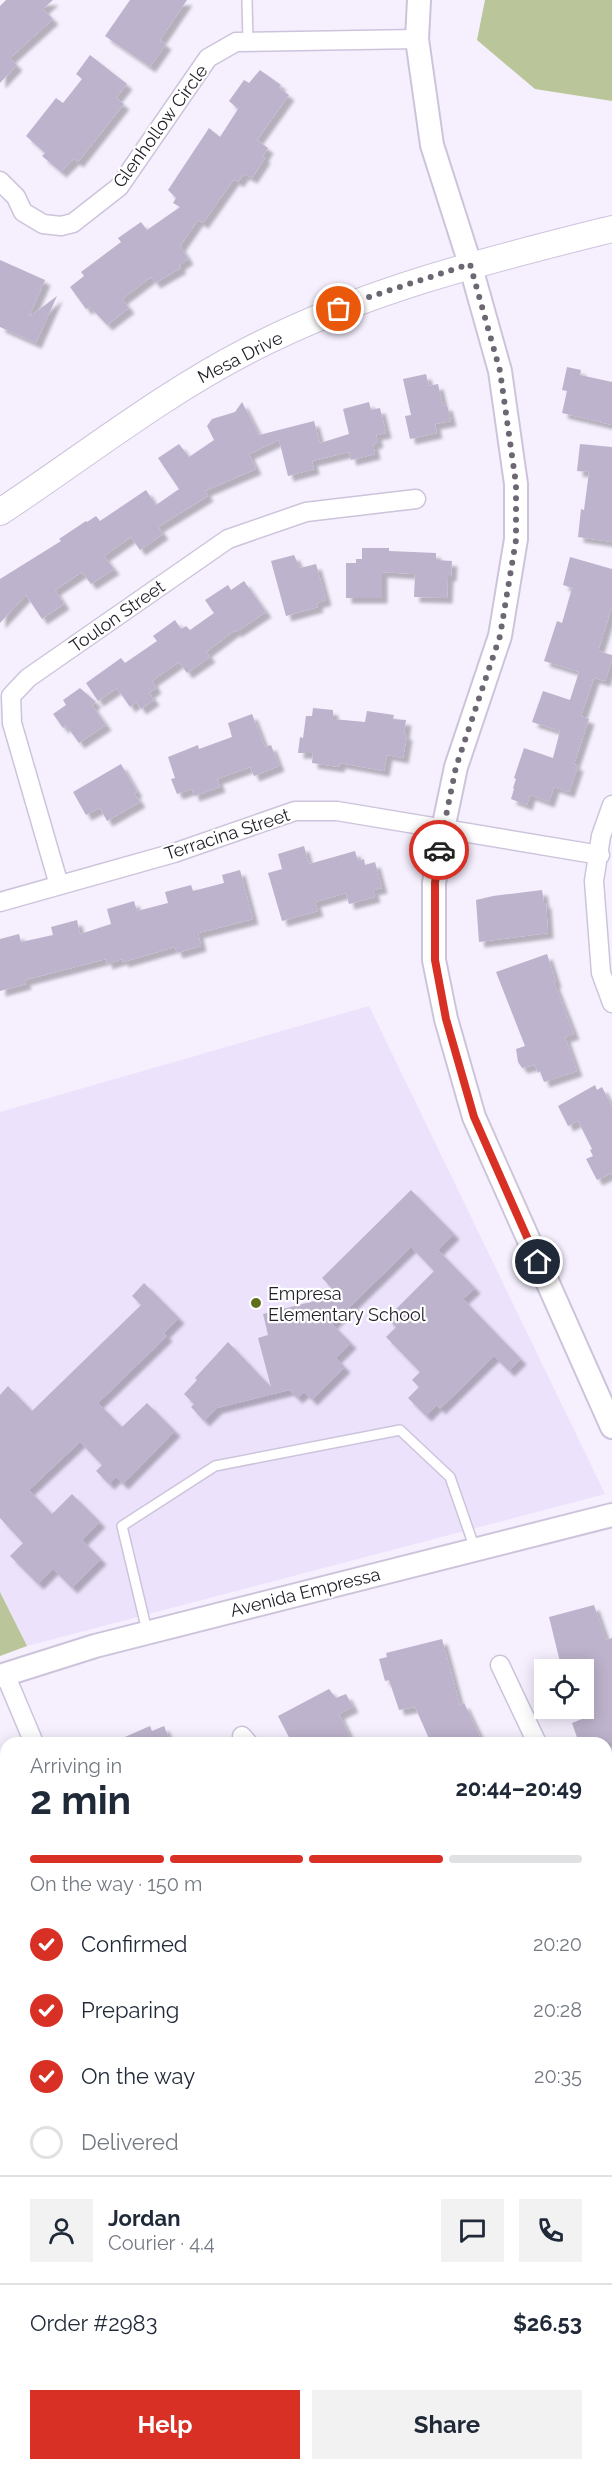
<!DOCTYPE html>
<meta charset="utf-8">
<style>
body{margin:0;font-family:Raleway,sans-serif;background:#f2f2f3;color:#1f2937;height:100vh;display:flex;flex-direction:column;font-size:22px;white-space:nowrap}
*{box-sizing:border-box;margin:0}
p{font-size:20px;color:#747a83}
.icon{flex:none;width:33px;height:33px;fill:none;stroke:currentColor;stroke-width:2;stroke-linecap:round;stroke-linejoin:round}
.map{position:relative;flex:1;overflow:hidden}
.side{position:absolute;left:0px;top:1737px;width:612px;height:734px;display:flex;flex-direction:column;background:#fff;border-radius:18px 18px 0 0;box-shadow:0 3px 15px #0003}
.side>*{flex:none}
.fabs{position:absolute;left:534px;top:1659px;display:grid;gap:12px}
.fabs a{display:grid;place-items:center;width:60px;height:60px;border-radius:0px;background:#fff;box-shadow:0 3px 15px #0003;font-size:30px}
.pin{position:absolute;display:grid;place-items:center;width:51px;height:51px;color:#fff;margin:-26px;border:3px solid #fff;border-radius:50%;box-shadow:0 2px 6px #0007}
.courier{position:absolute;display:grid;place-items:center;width:60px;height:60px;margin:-30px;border:4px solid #d93025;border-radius:50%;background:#fff;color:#222;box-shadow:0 2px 8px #0007}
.head em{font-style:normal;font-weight:700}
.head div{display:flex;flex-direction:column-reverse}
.head{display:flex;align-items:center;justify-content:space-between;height:102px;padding:0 30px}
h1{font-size:39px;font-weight:700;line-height:45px}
.bar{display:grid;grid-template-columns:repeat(4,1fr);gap:9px 6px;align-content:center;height:72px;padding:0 30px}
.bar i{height:8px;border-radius:4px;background:#e0e1e3}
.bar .active{background:#d93025}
.bar p{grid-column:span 4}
.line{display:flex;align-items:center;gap:15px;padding:0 30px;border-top:2px solid #e0e1e3}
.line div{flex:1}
.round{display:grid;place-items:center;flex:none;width:63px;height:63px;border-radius:0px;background:#f2f2f3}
ol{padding:0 30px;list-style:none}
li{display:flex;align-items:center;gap:18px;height:66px}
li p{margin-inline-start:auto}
li .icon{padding:6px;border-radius:50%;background:#d93025;color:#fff;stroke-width:4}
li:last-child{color:#747a83}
li i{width:33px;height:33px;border:3px solid #e0e1e3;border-radius:50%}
.button{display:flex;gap:12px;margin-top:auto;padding:12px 30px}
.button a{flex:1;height:69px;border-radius:0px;background:#d93025;color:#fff;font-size:24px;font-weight:700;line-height:69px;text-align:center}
.button a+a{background:#f2f2f3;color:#1f2937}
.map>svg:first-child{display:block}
.built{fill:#ece2fc}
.green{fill:#bac699}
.building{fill:#bdb3cc;filter:url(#shadow)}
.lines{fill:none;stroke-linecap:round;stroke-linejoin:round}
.service-casing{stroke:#cdc4dc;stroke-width:12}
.minor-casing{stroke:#cdc4dc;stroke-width:21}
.tertiary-casing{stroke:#cdc4dc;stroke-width:26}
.secondary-casing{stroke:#cdc4dc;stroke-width:28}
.service{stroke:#fff;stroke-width:9}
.minor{stroke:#fff;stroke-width:18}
.tertiary{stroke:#fff;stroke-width:22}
.secondary{stroke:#fff;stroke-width:26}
.done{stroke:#6c6772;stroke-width:6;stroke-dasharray:0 10.8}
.route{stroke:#d93025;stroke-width:8}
.poi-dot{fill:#5e6e1b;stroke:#fff;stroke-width:2}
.labels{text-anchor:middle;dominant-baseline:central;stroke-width:4.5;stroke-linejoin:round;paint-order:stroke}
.street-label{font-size:18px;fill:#221e27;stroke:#fff}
.poi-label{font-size:18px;fill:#221e27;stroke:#fff;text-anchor:start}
</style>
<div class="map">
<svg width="612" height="2470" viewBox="0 0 612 2470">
<defs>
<filter id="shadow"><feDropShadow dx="5.5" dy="5.5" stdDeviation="1.5" flood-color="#0004"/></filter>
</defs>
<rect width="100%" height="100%" fill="#f5effe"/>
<!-- built -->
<path class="built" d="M369,1006L605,1494L27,1646L0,1592V1112Z"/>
<!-- green -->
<g class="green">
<path d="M485,0H612V101L535,89L477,40Z"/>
<path d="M0,1592L27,1646L0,1656Z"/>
</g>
<!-- building -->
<g class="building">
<path d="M6,0H53L43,9L53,19L10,58L17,65L0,83V6Z"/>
<path d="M130,0H187L160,40L166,44L150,67L105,36Z"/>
<path d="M90,55L127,84L116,98L124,104L78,162L74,159L61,172L42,156L45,153L26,136L56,98L63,103L82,79L76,74Z"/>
<path d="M260,70L281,85L279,88L289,95L257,140L268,148L263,156L265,158L252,178L244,174L238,182L234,179L203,223L198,220L180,246L188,259L179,265L181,268L155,283L151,277L122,299L129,308L107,325L90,307L86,309L70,287L84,276L81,272L121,242L118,238L141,222L147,230L180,207L173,203L176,198L168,190L209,128L220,137L238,109L229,101L244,80L249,83Z"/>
<path d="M0,260L45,280L29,317L57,296L36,343L0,327Z"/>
<path d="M567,367L581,370L580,375L612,382V425L562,413L567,391L562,390Z"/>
<path d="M426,374L429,386L438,384L443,406L447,405L451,421L435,424L437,433L410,439L405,416L411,415L403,379Z"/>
<path d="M242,402L259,435L314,421L320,443L349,434L343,409L369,402L371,410L380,408L386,433L376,435L378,442L373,444L375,454L351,460L349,452L312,461L314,469L288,476L279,440L249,454L256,469L205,491L208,496L158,527L163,534L140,550L131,537L104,556L114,569L91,584L82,572L55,590L64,604L42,619L26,595L0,623V579L61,541L59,539L86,521L87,522L96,516L100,521L146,490L156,505L179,489L158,458L179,444L189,457L214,440L207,426L212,419L235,412Z"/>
<path d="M580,444L612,447V542L578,537L581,509L584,510L589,472L577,471Z"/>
<path d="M362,548H389V551L436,553V560L452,561L451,576H448L447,598L414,597L415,574L382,572V598H346V563H356V559H362Z"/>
<path d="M294,555L300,568L316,564L326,600L317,603L318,607L286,616L271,561Z"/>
<path d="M570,557L612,569V607L598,651L612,655V661L605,681L594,678L581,716L589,719L574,764L578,766L569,792L554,787L549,802L530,795L527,805L511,799L514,789L513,788L516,779L514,778L524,748L553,758L560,731L532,722L543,691L570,700L579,672L544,661L557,621L562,623L572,588L563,585Z"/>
<path d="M244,581L266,612L236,632L235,630L206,652L210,657L187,673L179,662L152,681L156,688L149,693L154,700L141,709L136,702L130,707L117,688L98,701L86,683L121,658L125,663L157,641L153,636L175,620L181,629L186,626L190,630L214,613L205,600L228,585L231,590Z"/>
<path d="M80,688L96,702L92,705L106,725L79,743L66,725L63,728L53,714L66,705L63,700Z"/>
<path d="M313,708L333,710V719L365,722L367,711L394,715L393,719L406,720L404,734L407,735L403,758L387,755L384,771L340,763L339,767L312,763L313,753H298L300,737L303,738L306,716H312Z"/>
<path d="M252,714L265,747L271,745L279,766L254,776L250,767L217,779L220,787L194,796L192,789L177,794L171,779L175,778L168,757L198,745L199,749L232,737L228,723Z"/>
<path d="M121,764L137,792L134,793L140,802L107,821L100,808L86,815L73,792Z"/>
<path d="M304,846L309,864L355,851L358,861L364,859L365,865L375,862L382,888L373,890L375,897L349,904L346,893L315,902L318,911L282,921L268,873L282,869L278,854Z"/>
<path d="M240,870L253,919L198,933L201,946L177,953L175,947L123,962L122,959L107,964L106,959L25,980L26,984L0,991V939L19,934L21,942L53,935L51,927L77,920L80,934L111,924L107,909L134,901L137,911L168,903L165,892L191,885L193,891L224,883L222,875Z"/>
<path d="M542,890L544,903H546L548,933L479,942L476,900L493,896Z"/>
<path d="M547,954L556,982L554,983L574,1034L565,1037L577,1071L544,1082L540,1071L538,1073L535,1065L522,1068L518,1062L516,1049L525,1046L496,972Z"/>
<path d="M595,1085L597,1090L602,1087L612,1106V1173L597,1180L586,1159L593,1156L590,1150L592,1149L578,1121L568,1126L558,1106Z"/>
<path d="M411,1190L454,1234L438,1250L475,1288L463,1299L521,1359L509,1371L494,1356L440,1409L437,1405L426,1416L408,1398L419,1387L412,1380L420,1372L386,1337L396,1327L387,1318L434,1271L411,1247L332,1324L351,1343L336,1358L345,1367L312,1400L304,1392L297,1398L289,1390L217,1408L204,1421L191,1407L194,1404L184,1394L197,1380L195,1378L228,1342L271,1387L258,1338L268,1335L263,1314L338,1295L322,1278Z"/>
<path d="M144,1283L179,1318L164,1333L167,1336L98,1403L122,1427L147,1403L175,1431L123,1484L116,1477L109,1484L96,1471L102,1465L80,1442L29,1490L52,1514L72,1494L100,1522L82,1540L101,1559L72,1588L53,1569L38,1584L10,1556L23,1543L0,1518V1395L8,1386L32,1411L141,1305L132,1296Z"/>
<path d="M594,1605L606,1640L612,1638V1743H579L572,1723L587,1717L584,1705V1670H562L549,1617Z"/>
<path d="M442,1639L460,1705L464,1703L483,1743H431L415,1707L399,1710L389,1680L385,1681L379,1659L387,1657L386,1653Z"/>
<path d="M329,1689L336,1698L346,1694L353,1707L339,1714L353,1743H292L278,1716Z"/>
<path d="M150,1726L152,1731L164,1726L171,1743H111Z"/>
</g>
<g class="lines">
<!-- service casing -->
<g class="service-casing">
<g id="service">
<path d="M247,0L248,42"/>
<path d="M147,1631L122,1526L215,1466L400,1430L450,1477L475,1549"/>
</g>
</g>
<!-- minor casing -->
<g class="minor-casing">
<g id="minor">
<path d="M0,181L16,197L23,212L43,224L61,226L73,223L119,187L208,58L236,42L417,39"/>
<path d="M612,805L601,836L594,881L601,973L612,1003"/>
<path d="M59,885L12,723L11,696L28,678L228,539L306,512L416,499"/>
<path d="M0,902L174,853L295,811H337L600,855"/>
<path d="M500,1665L537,1743"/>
<path d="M5,1674L34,1743"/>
<path d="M242,1736L248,1743"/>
<path d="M0,1851L6,1848"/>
<path d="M606,1883L612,1891"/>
<path d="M606,1959L612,1953"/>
<path d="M0,2120L6,2116"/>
<path d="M606,2305L612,2310"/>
<path d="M55,2470L56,2464"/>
<path d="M298,2470L303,2464"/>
</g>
</g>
<!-- tertiary casing -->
<g class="tertiary-casing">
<g id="tertiary">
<path d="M419,0L417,39L432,145L470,264L500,371L516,484V539L500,636L456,767L443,829L434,883V960L446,1019L474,1117L612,1427"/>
<path d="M0,1676L95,1646L612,1515"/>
</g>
</g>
<!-- secondary casing -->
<g class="secondary-casing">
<path id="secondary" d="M0,512C82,458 160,396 247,351C365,290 484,261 612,229"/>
</g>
<!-- service -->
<use href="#service" class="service"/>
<!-- minor -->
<use href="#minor" class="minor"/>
<!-- tertiary -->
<use href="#tertiary" class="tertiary"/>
<!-- secondary -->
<use href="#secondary" class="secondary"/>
</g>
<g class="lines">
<!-- done -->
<path class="done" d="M339,309L357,301L470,264L500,371L516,484V540L500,636L456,767L439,850"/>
<!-- route -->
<path class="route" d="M439,850L435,883V960L446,1019L474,1117L538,1262"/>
</g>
<!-- markers -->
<circle class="poi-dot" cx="256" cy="1303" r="6"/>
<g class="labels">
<!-- street labels -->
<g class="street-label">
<text transform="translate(160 126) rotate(-54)">Glenhollow Circle</text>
<text transform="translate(240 357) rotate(-27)">Mesa Drive</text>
<text transform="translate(117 616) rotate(-35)">Toulon Street</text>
<text transform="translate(227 834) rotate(-18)">Terracina Street</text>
<text transform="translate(305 1592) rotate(-14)">Avenida Empressa</text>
</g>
<!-- poi labels -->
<g class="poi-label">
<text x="268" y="1293">Empresa<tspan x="268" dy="21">Elementary School</tspan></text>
</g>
</g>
</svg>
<div class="fabs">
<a><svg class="icon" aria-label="locate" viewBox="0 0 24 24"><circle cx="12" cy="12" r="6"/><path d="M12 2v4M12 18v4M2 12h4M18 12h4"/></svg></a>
</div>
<div class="pin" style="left:339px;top:309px;background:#ea580c"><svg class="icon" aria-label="bag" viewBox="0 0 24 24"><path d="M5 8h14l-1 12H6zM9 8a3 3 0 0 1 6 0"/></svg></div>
<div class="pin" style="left:538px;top:1262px;background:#1f2937"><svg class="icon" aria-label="home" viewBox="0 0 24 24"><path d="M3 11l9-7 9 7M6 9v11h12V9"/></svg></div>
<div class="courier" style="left:439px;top:850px"><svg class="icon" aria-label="car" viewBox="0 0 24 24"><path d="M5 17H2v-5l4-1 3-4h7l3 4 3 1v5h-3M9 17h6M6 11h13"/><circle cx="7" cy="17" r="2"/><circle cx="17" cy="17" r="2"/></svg></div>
<section class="side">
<div class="head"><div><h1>2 min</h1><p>Arriving in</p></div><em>20:44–20:49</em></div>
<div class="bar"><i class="active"></i><i class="active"></i><i class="active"></i><i></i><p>On the way · 150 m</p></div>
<ol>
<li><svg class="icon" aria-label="check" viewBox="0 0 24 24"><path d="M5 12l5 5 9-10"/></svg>Confirmed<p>20:20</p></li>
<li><svg class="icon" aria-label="check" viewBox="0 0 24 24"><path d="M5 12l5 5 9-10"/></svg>Preparing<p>20:28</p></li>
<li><svg class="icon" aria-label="check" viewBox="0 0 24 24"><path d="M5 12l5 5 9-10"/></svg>On the way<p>20:35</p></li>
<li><i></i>Delivered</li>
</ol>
<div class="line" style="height:108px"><a class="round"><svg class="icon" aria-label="person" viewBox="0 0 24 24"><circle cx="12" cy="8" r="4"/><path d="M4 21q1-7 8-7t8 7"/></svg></a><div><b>Jordan</b><p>Courier · 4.4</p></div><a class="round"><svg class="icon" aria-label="chat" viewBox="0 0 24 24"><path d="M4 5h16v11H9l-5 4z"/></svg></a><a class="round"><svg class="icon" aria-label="phone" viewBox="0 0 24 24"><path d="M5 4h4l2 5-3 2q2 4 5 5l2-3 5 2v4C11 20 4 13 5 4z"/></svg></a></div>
<div class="line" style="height:78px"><div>Order #2983</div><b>$26.53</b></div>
<div class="button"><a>Help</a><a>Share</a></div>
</section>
</div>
